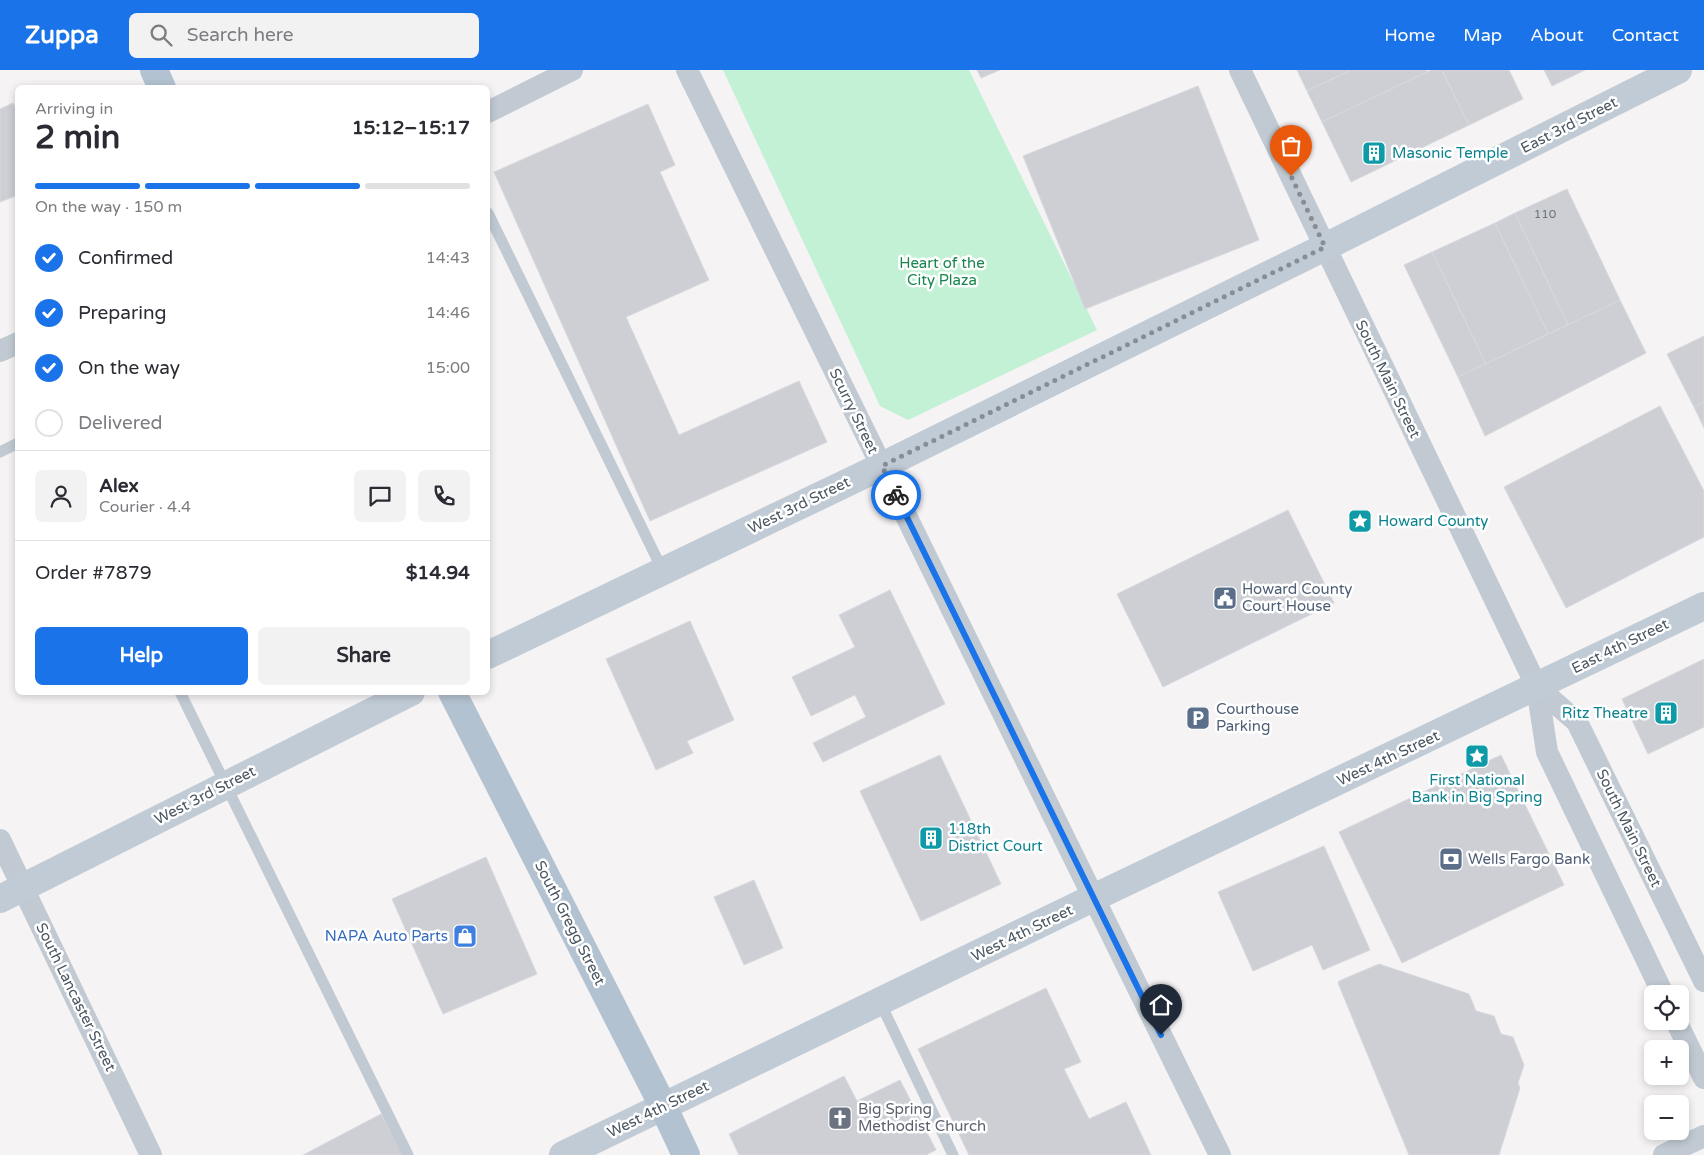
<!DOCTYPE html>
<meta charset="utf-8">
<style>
body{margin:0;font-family:"Varela Round",sans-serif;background:#f2f2f3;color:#2b2b33;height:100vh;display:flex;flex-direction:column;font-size:19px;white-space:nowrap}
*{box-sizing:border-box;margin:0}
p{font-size:16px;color:#7c7c81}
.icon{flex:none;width:28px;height:28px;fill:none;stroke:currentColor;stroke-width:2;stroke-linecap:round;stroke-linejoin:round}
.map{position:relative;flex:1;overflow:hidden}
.details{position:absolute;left:15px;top:15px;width:475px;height:610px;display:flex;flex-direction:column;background:#fff;border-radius:8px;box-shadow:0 2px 8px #0003}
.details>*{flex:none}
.controls{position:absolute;left:1644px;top:915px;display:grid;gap:10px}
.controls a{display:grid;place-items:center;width:45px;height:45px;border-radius:8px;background:#fff;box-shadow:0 2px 8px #0003;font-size:25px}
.pin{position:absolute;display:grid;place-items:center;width:42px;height:42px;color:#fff;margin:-51px -21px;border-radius:50% 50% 50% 0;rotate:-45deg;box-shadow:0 0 5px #0007}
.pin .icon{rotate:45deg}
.courier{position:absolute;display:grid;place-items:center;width:50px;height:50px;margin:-25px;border:4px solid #1a73e8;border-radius:50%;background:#fff;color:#222;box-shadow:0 1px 6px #0007}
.summary em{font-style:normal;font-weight:700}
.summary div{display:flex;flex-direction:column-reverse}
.summary{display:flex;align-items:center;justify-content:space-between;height:85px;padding:0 20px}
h1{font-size:32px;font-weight:700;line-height:38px}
.bar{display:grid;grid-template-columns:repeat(4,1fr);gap:8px 5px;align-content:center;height:60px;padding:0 20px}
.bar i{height:6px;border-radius:4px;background:#e1e1e2}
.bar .selected{background:#1a73e8}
.bar p{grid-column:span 4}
.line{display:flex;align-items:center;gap:12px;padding:0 20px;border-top:1px solid #e1e1e2}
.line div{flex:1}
.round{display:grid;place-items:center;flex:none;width:52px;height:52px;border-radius:8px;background:#f2f2f3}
ol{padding:0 20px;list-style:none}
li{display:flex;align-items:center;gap:15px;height:55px}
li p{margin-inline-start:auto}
li .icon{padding:5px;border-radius:50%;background:#1a73e8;color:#fff;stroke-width:4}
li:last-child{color:#7c7c81}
li i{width:28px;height:28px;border:2px solid #e1e1e2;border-radius:50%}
.cta{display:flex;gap:10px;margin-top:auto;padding:10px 20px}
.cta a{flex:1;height:58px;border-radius:8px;background:#1a73e8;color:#fff;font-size:20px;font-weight:700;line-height:58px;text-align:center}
.cta a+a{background:#f2f2f3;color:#2b2b33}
header{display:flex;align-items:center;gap:30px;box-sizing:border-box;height:70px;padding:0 25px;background:#1a73e8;color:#fff}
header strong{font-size:24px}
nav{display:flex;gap:28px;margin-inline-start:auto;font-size:18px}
.search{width:350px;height:45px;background:#f2f2f3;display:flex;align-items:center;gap:12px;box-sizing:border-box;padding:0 18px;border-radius:8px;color:#7c7c81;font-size:19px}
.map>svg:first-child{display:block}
.green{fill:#c3f1d5}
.building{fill:#cdcfd5;stroke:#d7d9de}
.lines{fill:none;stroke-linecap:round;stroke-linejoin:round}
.lane{stroke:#c1cad2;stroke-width:11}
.street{stroke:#c1cad2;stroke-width:22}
.secondary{stroke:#c1cbd6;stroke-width:28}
.primary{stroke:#b3c2d1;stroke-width:28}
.done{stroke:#868d94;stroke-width:5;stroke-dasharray:0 9}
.route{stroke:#1a73e8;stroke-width:6}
.labels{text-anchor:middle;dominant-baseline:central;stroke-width:5;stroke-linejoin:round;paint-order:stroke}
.number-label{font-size:12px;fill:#6b747e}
.street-label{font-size:15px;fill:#4a5661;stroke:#fff}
.culture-label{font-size:15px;fill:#0d838f;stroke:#fff;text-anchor:start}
.park-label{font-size:15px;fill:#17864f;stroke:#fff}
.service-label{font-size:15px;fill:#4e5e75;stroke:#fff;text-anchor:start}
.shop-label{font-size:15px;fill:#366cbe;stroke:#fff;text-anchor:end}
.worship-label{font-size:15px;fill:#5b616d;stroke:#fff;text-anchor:start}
</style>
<header>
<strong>Zuppa</strong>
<div class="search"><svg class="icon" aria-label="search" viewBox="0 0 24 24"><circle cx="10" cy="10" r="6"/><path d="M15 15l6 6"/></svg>Search here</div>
<nav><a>Home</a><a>Map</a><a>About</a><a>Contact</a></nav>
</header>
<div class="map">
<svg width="1704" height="1085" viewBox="0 0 1704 1085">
<rect width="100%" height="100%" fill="#f5f3f3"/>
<!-- green -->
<path class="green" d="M723,0H969L1097,260L908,350L880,336Z"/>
<!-- building -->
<g class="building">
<path d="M977,0H1000L981,8Z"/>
<path d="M1297,0H1351L1307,21Z"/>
<path d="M1351,0H1426L1427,2L1322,52L1307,21Z"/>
<path d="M1431,0H1442L1469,55L1351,112L1322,52Z"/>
<path d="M1442,0H1509L1523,29L1469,55Z"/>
<path d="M1544,0H1585L1552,16Z"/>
<path d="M1198,16L1259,170L1085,239L1023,86Z"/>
<path d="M13,33L18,43V125L0,132V39Z"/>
<path d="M648,34L675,95L660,102L709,210L626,247L679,365L799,311L827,372L650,451L494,102Z"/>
<path d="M1567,119L1620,230L1568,255L1515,143Z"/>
<path d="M1515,143L1568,255L1548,264L1495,153Z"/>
<path d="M1495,153L1548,264L1486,294L1432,182Z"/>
<path d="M1432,182L1486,294L1458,307L1404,195Z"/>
<path d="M1620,230L1646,283L1485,366L1458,307Z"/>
<path d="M1704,266V332L1694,337L1667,284Z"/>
<path d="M1704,332V358L1694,337Z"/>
<path d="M1660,336L1704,421V467L1566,538L1504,417Z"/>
<path d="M1288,440L1334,533L1163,617L1117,524Z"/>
<path d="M890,520L945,634L823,692L813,673L866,647L855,625L811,646L792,607L855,577L839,545Z"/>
<path d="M690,551L734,650L687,671L693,683L656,700L606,589Z"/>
<path d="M1704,589V657L1648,684L1622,629Z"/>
<path d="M940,685L1001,814L921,851L860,721Z"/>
<path d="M1501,685L1564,815L1402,893L1339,762Z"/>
<path d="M1324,776L1370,880L1323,900L1312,875L1253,901L1218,822Z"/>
<path d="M486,787L537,904L443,944L392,829Z"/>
<path d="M754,810L783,878L744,895L714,827Z"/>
<path d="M1379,894L1469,924L1476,941L1494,946L1501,964L1513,967L1524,995L1518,1013L1520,1018L1499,1085H1409L1338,913L1339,911Z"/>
<path d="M1046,918L1081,992L1064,999L1089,1049L1126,1032L1151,1085H969L918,979Z"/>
<path d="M844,1006L857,1031L900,1010L936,1080L926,1085H739L729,1064Z"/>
<path d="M381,1044L403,1085H303Z"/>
</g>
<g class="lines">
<!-- lane -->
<g class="lane">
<path d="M488,143L663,501"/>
<path d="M0,382L18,373"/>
<path d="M180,622L408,1085"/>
<path d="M880,932L953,1085"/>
</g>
<!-- street -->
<g class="street">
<path d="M687,0L1220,1085"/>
<path d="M1240,0L1537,617L1547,682L1663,924"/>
<path d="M488,42L572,0"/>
<path d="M0,281L18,273"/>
<path d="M1537,617L1577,652L1704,911"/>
<path d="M0,770L151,1085"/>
<path d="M1676,951L1704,1008"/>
<path d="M1664,1085L1704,1066"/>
</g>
<!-- secondary -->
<g class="secondary">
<path d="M488,585L882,396L1325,177L1678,0"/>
<path d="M0,829L411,622"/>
<path d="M563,1085L1093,828L1704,536"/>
</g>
<!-- primary -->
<g class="primary">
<path d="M154,0L162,18"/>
<path d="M452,622L663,1036L686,1085"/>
</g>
</g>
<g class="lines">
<!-- done -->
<path class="done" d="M896,425L882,396L1325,177L1291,106"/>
<!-- route -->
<path class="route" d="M896,425L1161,965"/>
</g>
<!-- icons -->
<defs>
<g id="building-square" transform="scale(1.25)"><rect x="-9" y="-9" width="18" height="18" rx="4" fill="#0f9aa8" stroke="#fff"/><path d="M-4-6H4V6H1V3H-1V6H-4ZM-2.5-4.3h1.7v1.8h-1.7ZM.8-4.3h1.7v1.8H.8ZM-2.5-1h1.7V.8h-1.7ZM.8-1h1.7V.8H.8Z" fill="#fff"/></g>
<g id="sight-square" transform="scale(1.25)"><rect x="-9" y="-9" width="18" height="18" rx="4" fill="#0f9aa8" stroke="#fff"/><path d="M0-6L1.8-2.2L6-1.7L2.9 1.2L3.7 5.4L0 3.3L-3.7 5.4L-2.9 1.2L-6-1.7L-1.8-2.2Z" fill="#fff"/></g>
<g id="civic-square" transform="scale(1.25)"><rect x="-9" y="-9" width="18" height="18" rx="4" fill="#5c6f8a" stroke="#fff"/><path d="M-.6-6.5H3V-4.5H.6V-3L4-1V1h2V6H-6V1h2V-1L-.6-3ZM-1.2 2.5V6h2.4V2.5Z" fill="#fff"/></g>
<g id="parking-square" transform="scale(1.25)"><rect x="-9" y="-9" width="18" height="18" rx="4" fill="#5c6f8a" stroke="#fff"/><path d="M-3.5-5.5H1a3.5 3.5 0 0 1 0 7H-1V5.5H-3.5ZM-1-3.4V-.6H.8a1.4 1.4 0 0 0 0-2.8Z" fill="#fff"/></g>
<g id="bank-square" transform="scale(1.25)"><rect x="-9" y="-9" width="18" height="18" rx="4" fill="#5c6f8a" stroke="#fff"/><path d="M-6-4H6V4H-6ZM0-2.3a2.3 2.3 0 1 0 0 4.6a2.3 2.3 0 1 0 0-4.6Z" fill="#fff"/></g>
<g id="shop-square" transform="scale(1.25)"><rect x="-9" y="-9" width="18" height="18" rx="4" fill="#3f7fe0" stroke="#fff"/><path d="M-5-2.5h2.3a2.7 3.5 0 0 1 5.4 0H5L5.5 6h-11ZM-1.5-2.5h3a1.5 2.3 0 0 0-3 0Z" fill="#fff"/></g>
<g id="church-square" transform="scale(1.25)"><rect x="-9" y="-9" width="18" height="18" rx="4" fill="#6b7280" stroke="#fff"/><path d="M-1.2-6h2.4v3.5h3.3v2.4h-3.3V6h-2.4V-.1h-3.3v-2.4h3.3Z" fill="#fff"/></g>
</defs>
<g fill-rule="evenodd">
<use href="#building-square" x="1374" y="83"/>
<use href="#sight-square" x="1360" y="451"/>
<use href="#civic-square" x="1225" y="528"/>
<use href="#building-square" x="1666" y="643"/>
<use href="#parking-square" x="1198" y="648"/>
<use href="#sight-square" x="1477" y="686"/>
<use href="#building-square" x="931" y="768"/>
<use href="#bank-square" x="1451" y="789"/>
<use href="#shop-square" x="465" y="866"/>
<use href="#church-square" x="840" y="1048"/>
</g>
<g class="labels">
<!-- number labels -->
<g class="number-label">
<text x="1545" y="144">110</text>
</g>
<!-- street labels -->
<g class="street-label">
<text transform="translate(1569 55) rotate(-27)">East 3rd Street</text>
<text transform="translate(1388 309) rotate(64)">South Main Street</text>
<text transform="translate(854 341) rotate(64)">Scurry Street</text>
<text transform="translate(799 435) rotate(-26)">West 3rd Street</text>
<text transform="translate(1620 576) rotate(-26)">East 4th Street</text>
<text transform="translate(1388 688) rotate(-25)">West 4th Street</text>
<text transform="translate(205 725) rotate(-27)">West 3rd Street</text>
<text transform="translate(1629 758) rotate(64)">South Main Street</text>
<text transform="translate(570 853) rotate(63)">South Gregg Street</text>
<text transform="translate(1022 863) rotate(-26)">West 4th Street</text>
<text transform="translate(76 927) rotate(64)">South Lancaster Street</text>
<text transform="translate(658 1039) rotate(-26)">West 4th Street</text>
</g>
<!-- culture labels -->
<g class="culture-label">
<text x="1392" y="83">Masonic Temple</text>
<text x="1378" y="451">Howard County</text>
<text x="1648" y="643" text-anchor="end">Ritz Theatre</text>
<text x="1477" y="710" text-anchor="middle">First National<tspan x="1477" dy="17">Bank in Big Spring</tspan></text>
<text x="948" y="759">118th<tspan x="948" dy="17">District Court</tspan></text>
</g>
<!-- park labels -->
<g class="park-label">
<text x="942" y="193">Heart of the<tspan x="942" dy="17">City Plaza</tspan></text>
</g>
<!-- service labels -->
<g class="service-label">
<text x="1242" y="519">Howard County<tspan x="1242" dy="17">Court House</tspan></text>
<text x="1216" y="639">Courthouse<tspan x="1216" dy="17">Parking</tspan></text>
<text x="1468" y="789">Wells Fargo Bank</text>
</g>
<!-- shop labels -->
<g class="shop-label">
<text x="448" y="866">NAPA Auto Parts</text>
</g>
<!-- worship labels -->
<g class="worship-label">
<text x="858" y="1039">Big Spring<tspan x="858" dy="17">Methodist Church</tspan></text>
</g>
</g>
</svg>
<div class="controls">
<a><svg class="icon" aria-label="locate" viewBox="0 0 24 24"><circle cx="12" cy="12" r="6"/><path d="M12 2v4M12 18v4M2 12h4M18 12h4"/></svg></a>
<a>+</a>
<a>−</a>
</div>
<div class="pin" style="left:1291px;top:106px;background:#ea580c"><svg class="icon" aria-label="bag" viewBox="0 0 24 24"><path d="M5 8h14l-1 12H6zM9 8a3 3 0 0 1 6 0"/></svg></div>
<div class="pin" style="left:1161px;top:965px;background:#1f2937"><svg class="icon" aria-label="home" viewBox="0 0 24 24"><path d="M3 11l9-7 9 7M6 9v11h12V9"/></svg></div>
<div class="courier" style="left:896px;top:425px"><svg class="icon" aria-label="bike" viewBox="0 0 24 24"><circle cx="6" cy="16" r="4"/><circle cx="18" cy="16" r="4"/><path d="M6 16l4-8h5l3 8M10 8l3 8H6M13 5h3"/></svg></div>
<section class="details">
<div class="summary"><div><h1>2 min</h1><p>Arriving in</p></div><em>15:12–15:17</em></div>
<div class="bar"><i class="selected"></i><i class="selected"></i><i class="selected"></i><i></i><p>On the way · 150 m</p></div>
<ol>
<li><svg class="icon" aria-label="check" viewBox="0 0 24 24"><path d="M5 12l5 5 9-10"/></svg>Confirmed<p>14:43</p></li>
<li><svg class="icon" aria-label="check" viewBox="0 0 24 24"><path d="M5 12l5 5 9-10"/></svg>Preparing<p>14:46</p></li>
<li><svg class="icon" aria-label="check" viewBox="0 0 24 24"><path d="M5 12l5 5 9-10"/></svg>On the way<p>15:00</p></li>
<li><i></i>Delivered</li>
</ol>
<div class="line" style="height:90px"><a class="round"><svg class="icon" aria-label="person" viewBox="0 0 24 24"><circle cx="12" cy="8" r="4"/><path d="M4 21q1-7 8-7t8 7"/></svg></a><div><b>Alex</b><p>Courier · 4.4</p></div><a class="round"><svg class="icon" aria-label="chat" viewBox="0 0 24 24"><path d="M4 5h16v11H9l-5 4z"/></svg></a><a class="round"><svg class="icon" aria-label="phone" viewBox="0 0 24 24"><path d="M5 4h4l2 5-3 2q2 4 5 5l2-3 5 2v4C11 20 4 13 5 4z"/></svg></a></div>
<div class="line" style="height:65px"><div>Order #7879</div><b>$14.94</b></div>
<div class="cta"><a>Help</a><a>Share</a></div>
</section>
</div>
